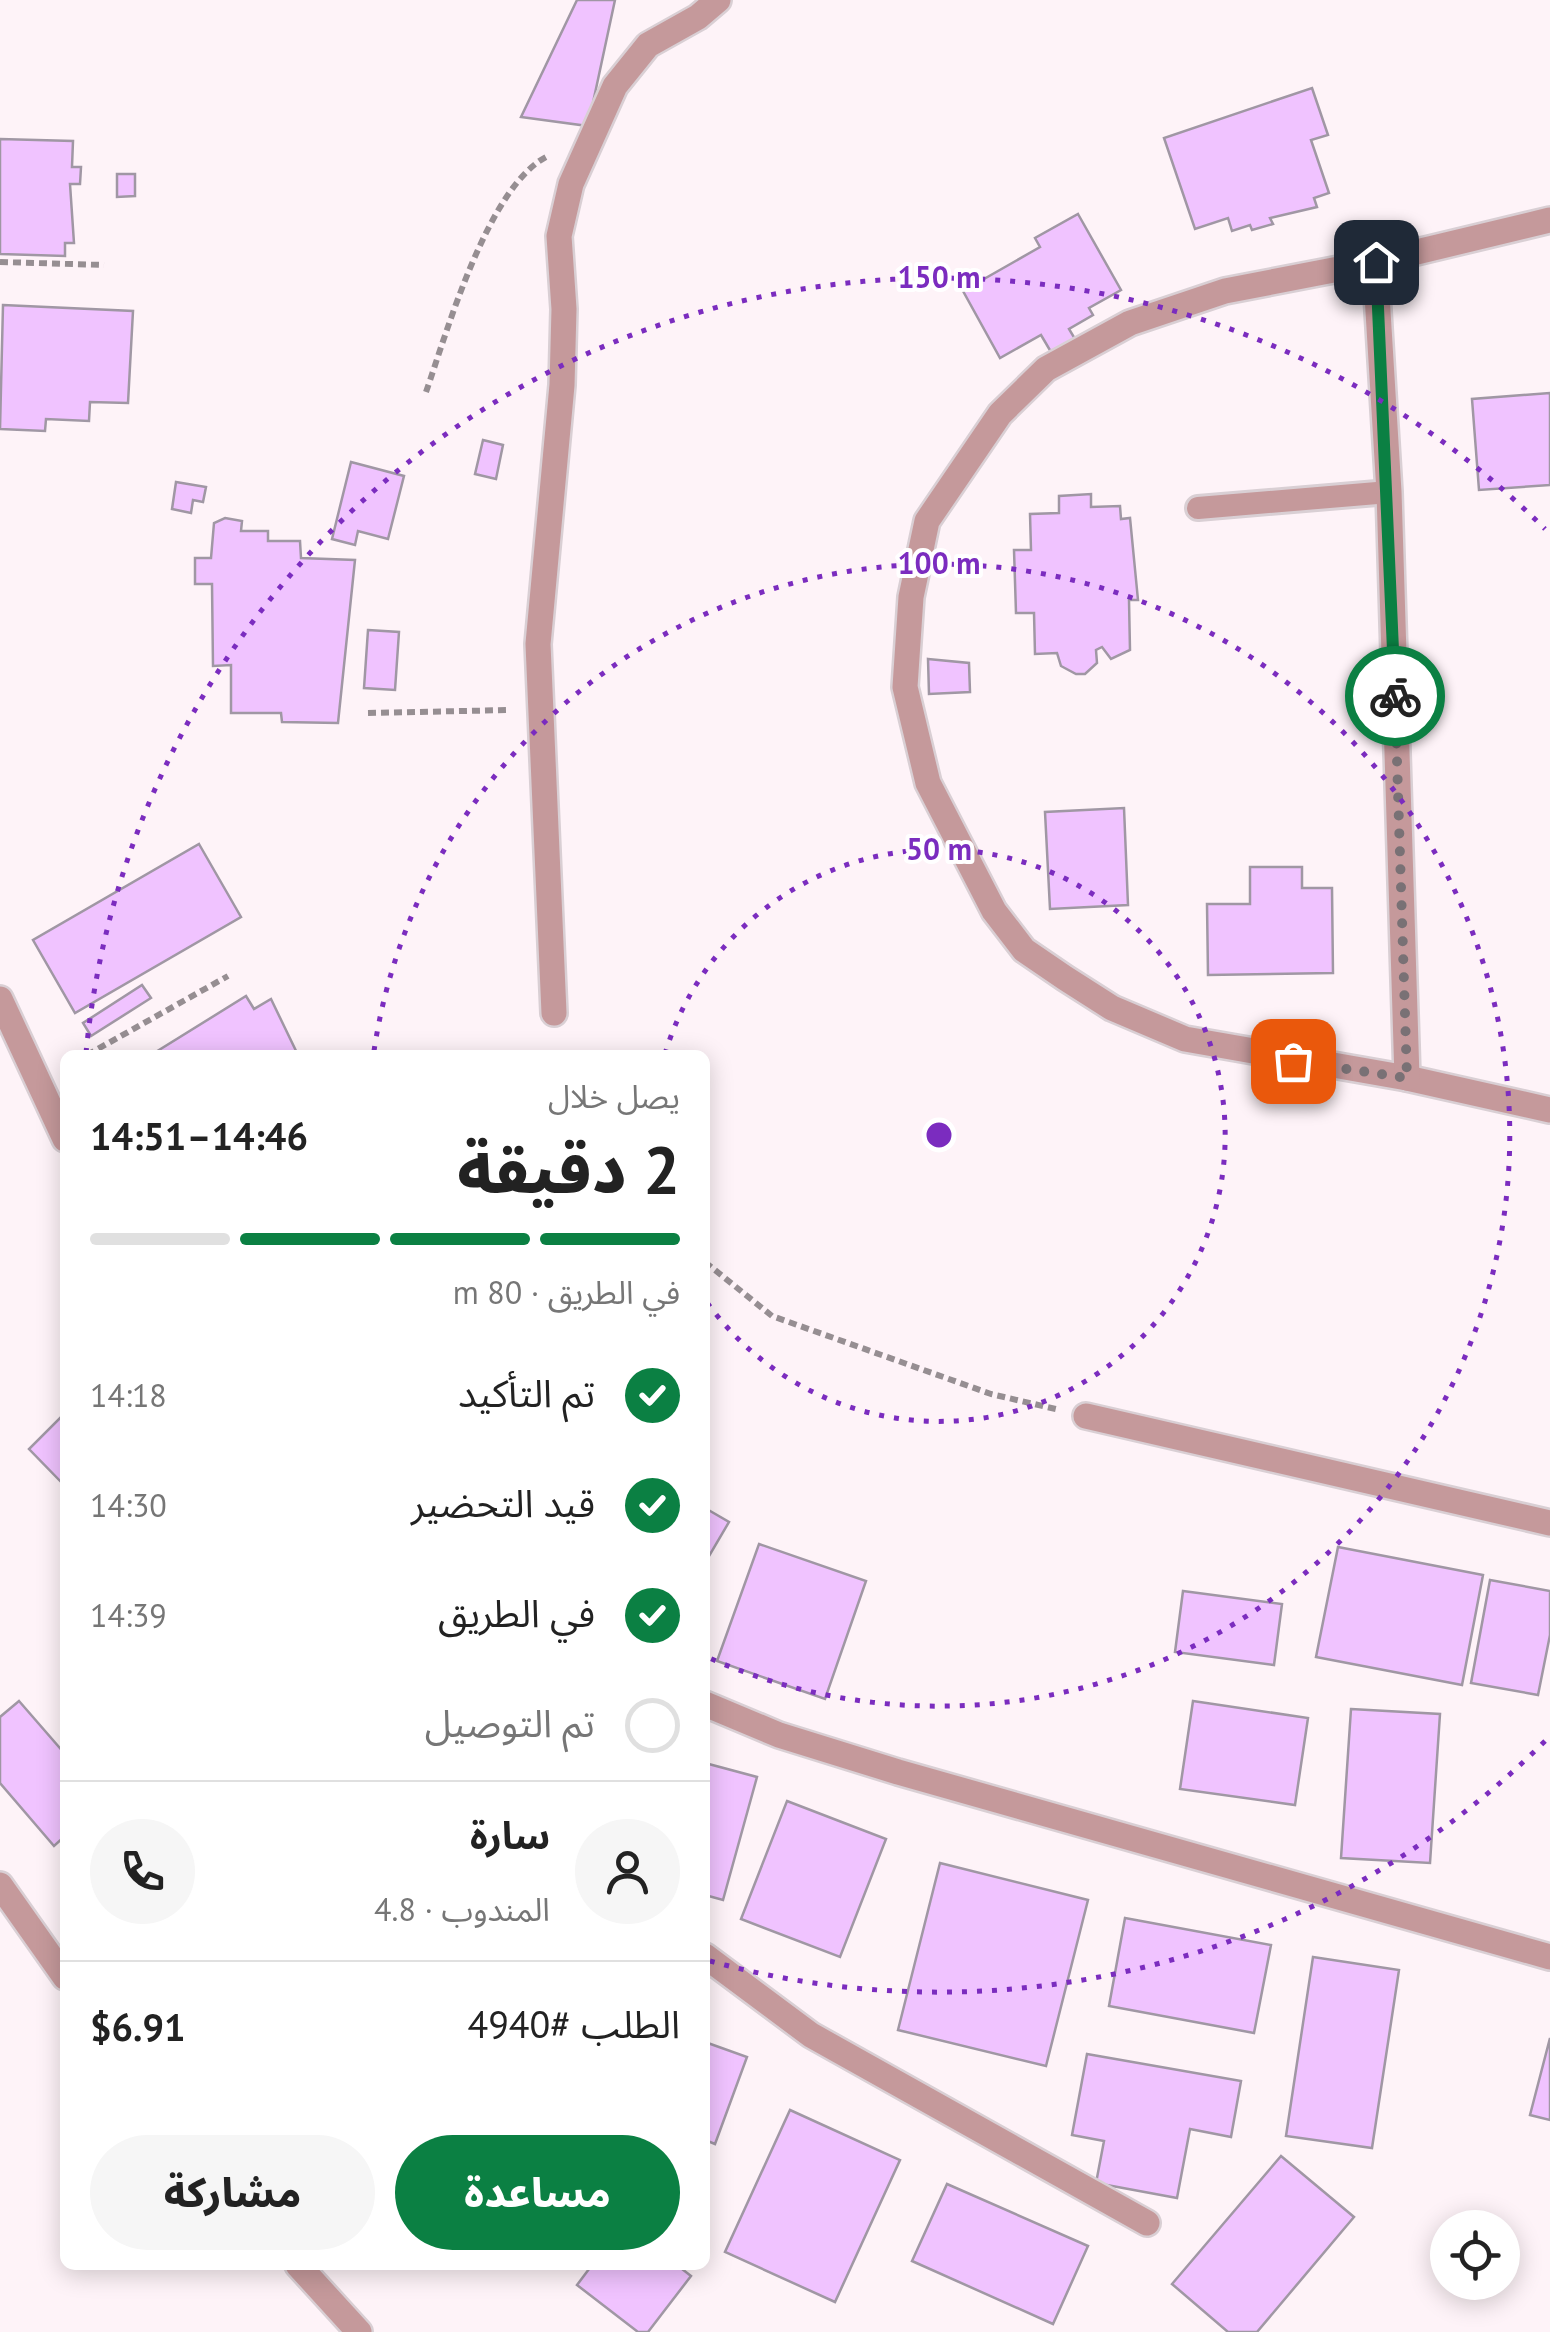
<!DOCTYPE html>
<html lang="ar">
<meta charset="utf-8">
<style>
body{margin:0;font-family:"PT Sans","Noto Sans Arabic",sans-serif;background:#f6f6f6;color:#222;direction:rtl;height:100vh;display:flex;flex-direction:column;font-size:38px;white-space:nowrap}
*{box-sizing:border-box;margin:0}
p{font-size:32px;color:#767676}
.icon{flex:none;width:55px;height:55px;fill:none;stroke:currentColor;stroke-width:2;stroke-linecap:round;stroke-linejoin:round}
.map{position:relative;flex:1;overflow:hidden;direction:ltr}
.sheet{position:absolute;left:60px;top:1050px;width:650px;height:1220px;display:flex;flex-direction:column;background:#fff;border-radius:15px;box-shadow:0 5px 25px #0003;direction:rtl}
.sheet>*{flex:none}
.controls{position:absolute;left:1430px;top:2210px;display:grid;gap:20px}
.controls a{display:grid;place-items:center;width:90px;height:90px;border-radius:50%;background:#fff;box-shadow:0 5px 25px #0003;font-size:50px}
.pin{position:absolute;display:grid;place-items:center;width:85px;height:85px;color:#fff;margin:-42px;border-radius:20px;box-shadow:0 5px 15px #0006}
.courier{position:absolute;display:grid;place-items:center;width:100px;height:100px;margin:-50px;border:8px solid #0b8043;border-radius:50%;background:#fff;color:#222;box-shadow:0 2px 12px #0007}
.headline em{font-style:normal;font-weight:800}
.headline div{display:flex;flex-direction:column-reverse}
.headline{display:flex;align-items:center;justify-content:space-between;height:170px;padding:0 30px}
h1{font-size:65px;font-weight:800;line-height:75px}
.bar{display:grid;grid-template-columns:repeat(4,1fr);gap:15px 10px;align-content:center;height:120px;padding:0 30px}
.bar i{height:12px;border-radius:8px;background:#e0e0e0}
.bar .selected{background:#0b8043}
.bar p{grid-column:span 4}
.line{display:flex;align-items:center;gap:25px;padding:0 30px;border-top:2px solid #e0e0e0}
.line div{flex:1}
.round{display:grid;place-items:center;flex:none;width:105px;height:105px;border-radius:52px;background:#f6f6f6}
ol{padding:0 30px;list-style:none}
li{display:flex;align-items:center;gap:30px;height:110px}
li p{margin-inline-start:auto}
li .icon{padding:10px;border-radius:50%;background:#0b8043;color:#fff;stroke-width:4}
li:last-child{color:#767676}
li i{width:55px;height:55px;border:5px solid #e0e0e0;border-radius:50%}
.primary-button{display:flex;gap:20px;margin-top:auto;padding:20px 30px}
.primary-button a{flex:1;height:115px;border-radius:60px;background:#0b8043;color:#fff;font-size:40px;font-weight:800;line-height:115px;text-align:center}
.primary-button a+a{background:#f6f6f6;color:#222}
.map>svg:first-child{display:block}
.building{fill:#f0c3ff;stroke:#a097a4;stroke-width:2.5}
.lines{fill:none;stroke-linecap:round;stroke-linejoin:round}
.service-casing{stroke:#d9cfd4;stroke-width:28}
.minor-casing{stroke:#d9cfd4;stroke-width:30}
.path{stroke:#968e92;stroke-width:6;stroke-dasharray:8 5;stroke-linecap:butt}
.service{stroke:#c5999b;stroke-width:22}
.minor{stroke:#c5999b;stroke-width:25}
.done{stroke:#797175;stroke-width:10;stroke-dasharray:0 18}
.route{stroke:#0b8043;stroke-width:12}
.ring{fill:none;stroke:#7b2cbf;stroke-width:5;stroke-dasharray:5 10}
.centre{fill:#7b2cbf;stroke:#fff;stroke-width:5}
.ring-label{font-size:30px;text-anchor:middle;font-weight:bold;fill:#7b2cbf;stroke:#fff;stroke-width:8;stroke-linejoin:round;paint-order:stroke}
</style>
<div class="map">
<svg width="1550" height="2332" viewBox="0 0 1550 2332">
<rect width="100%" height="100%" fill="#fef3f8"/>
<!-- building -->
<g class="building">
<path d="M577,0H615L588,126L521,117Z"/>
<path d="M1312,88L1328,135L1311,140L1329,193L1314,198L1317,207L1270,218L1273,224L1252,230L1250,225L1232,231L1228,218L1195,229L1164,138Z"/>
<path d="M0,139L73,141L72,167H81L80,184H70L74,243H65V256L0,254Z"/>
<path d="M117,174H135V196L117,197Z"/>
<path d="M1078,214L1121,290L1089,308L1093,315L1069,329L1078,344L1054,357L1041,335L1000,358L963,291L1040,247L1035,238Z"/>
<path d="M3,305L133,311L128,403L90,402L89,421L46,419L45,431L0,429Z"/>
<path d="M1550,393V485L1479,490L1472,399Z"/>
<path d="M483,440L503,445L496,479L475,474Z"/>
<path d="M351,462L404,476L388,539L358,531L355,545L332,539Z"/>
<path d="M176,482L206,487L203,502L193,500L191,513L172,509Z"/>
<path d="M1091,494V507L1120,506L1121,519L1130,518L1138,600H1129L1130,650L1111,659L1102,647L1096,650L1097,663L1085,674H1076L1061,666L1057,653L1035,654L1034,613H1016L1014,550H1031L1030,514L1059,513V496Z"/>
<path d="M225,518L242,521L241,531H268V541H300L301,558L355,560L338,723L282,722L281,713H231V665L213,666L212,584H195V558H211L214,523Z"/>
<path d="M368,630L399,632L395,690L364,688Z"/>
<path d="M928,659L969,663L970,692L929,694Z"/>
<path d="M1124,808L1128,905L1050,909L1045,812Z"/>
<path d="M199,844L241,917L75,1013L33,940Z"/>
<path d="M1250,867H1302V888H1332L1333,973L1208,975L1207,904H1250Z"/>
<path d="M142,985L151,998L91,1036L83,1023Z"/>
<path d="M246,996L254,1009L271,999L298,1055H151Z"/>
<path d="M65,1413V1486L29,1449Z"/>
<path d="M705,1508L729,1522L705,1563Z"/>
<path d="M759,1544L866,1581L825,1699L717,1661Z"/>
<path d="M1338,1547L1483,1575L1462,1685L1316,1657Z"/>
<path d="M1490,1580L1550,1591V1635L1538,1695L1471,1683Z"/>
<path d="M1183,1591L1282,1604L1274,1665L1175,1652Z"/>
<path d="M19,1701L65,1754V1836L54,1846L0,1783V1717Z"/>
<path d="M1193,1701L1308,1718L1295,1805L1180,1789Z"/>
<path d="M1351,1709L1440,1714L1430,1863L1341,1858Z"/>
<path d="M705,1763L757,1777L723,1900L705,1895Z"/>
<path d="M787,1801L886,1839L840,1957L741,1919Z"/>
<path d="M940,1863L1088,1900L1046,2066L898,2030Z"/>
<path d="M1125,1918L1271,1945L1254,2033L1109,2006Z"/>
<path d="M1313,1957L1399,1970L1372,2148L1286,2136Z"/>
<path d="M1550,2038V2120L1530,2115Z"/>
<path d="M705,2042L747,2057L715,2144L705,2140Z"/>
<path d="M1087,2054L1241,2081L1231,2137L1190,2129L1177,2198L1096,2183L1104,2141L1072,2135Z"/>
<path d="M790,2110L900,2160L835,2302L725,2252Z"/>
<path d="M1281,2156L1354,2217L1257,2332H1228L1172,2284Z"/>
<path d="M947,2184L1088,2246L1053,2324L912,2261Z"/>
<path d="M592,2265H677L691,2276L648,2332H638L577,2285Z"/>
</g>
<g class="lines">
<!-- service casing -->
<g class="service-casing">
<path id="service" d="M1198,508L1389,492"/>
</g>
<!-- minor casing -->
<g class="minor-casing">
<g id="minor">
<path d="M1550,220L1375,262L1225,291L1130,323L1046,369L1000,414L927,521L911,597L905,687L928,783L994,911L1024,950L1065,978L1112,1008L1185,1039L1407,1078L1550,1110"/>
<path d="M1375,262L1389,492L1407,1078"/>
<path d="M0,999L65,1139"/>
<path d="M554,1013L538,644L562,385L564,309L559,236L571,184L615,86L648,45L698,17L718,0"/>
<path d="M1086,1416L1550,1523"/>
<path d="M705,1704L779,1735L898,1772L1550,1957"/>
<path d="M0,1885L65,1977"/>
<path d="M705,1956L811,2035L1147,2223"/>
<path d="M298,2265L359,2332"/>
</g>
</g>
<!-- path -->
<g class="path">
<path d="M0,262L104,265"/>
<path d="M426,392C447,332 489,182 550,155"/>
<path d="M368,713L510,710"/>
<path d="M87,1055L228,976"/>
<path d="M705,1262L772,1316L991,1394L1060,1410"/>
</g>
<!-- service -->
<use href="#service" class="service"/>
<!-- minor -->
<use href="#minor" class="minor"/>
</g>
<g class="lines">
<!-- done -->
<path class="done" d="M1293,1061L1407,1078L1395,696"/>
<!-- route -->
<path class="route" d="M1376,262L1395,696"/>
</g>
<!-- distance rings -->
<g class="ring">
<path d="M665 1054A286 286 0 1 1 706 1301"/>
<path d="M374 1051A571 571 0 1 1 707 1657"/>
<path d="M1545 1741A857 857 0 0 1 710 1961M86 1053A857 857 0 0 1 1545 529"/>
</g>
<circle cx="939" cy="1135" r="15" class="centre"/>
<g class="ring-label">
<text x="939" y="288">150 m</text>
<text x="939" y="574">100 m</text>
<text x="939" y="860">50 m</text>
</g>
</svg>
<div class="controls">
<a><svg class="icon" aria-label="locate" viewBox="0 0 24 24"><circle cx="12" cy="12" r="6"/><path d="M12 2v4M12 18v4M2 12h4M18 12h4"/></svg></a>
</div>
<div class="pin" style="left:1293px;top:1061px;background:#ea580c"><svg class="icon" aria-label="bag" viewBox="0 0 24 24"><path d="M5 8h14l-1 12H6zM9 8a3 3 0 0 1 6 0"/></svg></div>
<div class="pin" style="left:1376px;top:262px;background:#1f2937"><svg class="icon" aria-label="home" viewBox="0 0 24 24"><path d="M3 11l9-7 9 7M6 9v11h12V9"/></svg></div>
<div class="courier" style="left:1395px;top:696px"><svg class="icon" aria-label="bike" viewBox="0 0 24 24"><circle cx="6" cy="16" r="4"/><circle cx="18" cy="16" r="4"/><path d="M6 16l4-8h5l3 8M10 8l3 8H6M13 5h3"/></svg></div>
<section class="sheet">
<div class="headline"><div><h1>2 دقيقة</h1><p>يصل خلال</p></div><em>14:46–14:51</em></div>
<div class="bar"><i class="selected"></i><i class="selected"></i><i class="selected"></i><i></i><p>في الطريق · 80 m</p></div>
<ol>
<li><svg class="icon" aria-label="check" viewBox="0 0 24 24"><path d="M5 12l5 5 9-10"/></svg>تم التأكيد<p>14:18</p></li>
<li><svg class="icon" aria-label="check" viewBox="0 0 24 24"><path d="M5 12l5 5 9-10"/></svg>قيد التحضير<p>14:30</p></li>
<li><svg class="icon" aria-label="check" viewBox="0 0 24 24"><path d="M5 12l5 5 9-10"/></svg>في الطريق<p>14:39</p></li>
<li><i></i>تم التوصيل</li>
</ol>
<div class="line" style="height:180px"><a class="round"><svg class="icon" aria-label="person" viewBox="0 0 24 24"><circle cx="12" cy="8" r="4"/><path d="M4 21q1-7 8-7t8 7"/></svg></a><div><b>سارة</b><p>المندوب · 4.8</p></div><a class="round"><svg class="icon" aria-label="phone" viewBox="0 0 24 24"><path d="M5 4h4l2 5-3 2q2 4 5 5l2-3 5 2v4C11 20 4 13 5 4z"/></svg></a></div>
<div class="line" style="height:130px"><div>الطلب #4940</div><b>$6.91</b></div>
<div class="primary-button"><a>مساعدة</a><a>مشاركة</a></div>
</section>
</div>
